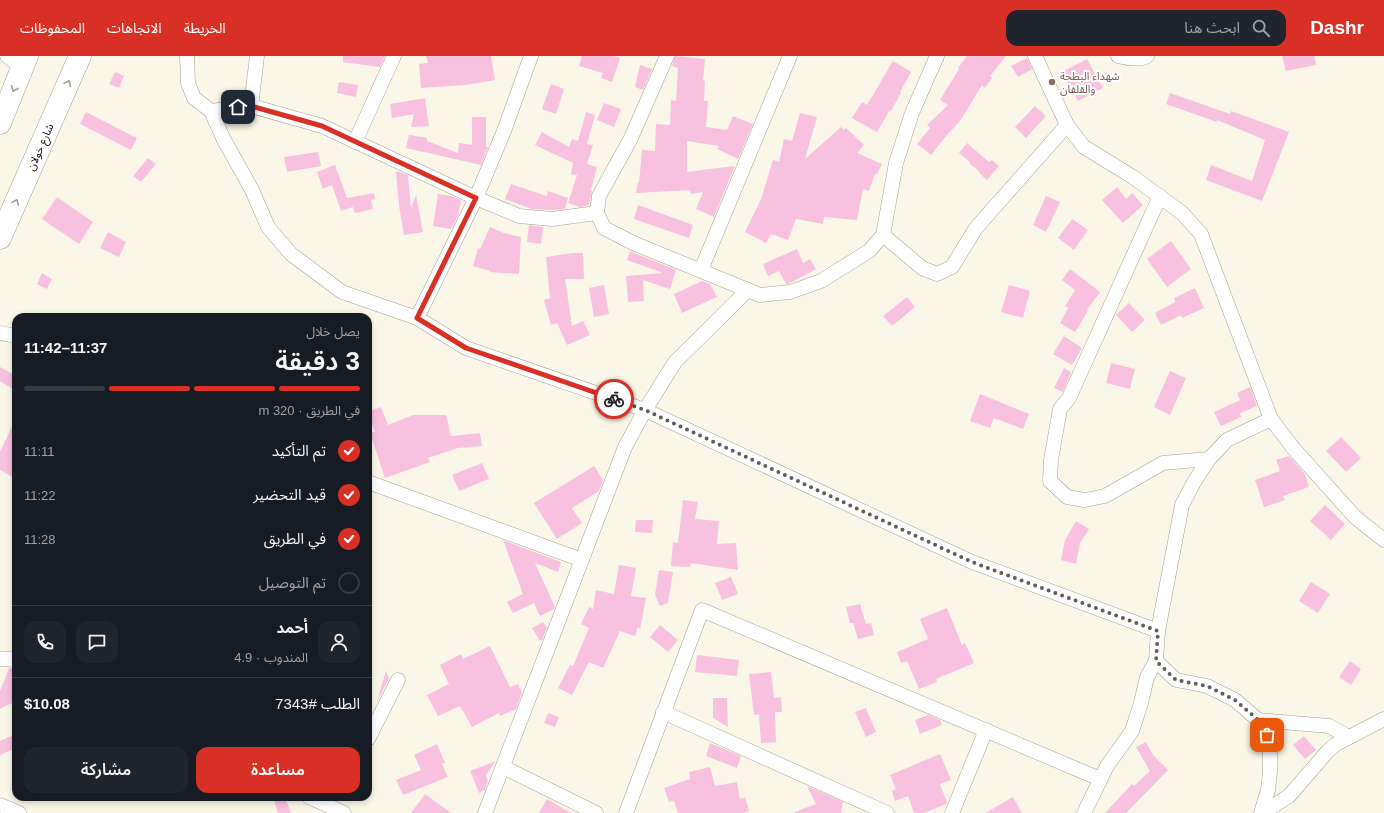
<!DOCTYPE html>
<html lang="ar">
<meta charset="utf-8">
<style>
body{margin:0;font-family:Helvetica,"Noto Sans Arabic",sans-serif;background:#20242c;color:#f1f3f6;direction:rtl;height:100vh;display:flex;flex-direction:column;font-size:15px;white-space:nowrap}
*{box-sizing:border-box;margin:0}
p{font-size:13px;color:#9ea1a6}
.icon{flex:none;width:22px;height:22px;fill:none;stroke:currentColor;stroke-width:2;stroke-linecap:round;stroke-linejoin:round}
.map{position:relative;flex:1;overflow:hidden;direction:ltr}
.details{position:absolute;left:12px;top:257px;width:360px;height:488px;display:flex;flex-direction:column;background:#171b24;border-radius:12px;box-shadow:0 2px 6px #0003;direction:rtl}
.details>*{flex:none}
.pin{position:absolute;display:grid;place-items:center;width:34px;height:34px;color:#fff;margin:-17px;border-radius:8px;box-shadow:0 2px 6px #0006}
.courier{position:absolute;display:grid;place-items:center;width:40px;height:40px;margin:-20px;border:3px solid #d93025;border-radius:50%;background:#fff;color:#222;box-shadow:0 1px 5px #0007}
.head em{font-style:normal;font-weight:600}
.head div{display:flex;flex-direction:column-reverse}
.head{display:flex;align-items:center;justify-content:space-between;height:68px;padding:0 12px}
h1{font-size:26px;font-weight:600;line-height:30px}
.bar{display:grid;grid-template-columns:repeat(4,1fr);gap:6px 4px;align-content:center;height:48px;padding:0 12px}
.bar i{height:5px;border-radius:3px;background:#363941}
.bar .on{background:#d93025}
.bar p{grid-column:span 4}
.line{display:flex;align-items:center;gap:10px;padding:0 12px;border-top:1px solid #363941}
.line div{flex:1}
.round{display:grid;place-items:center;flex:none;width:42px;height:42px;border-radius:12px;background:#20242c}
ol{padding:0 12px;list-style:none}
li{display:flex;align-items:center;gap:12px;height:44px}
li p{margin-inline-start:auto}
li .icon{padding:4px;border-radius:50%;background:#d93025;color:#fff;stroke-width:4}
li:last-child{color:#9ea1a6}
li i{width:22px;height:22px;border:2px solid #363941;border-radius:50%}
.cta{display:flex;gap:8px;margin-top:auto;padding:8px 12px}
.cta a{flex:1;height:46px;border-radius:12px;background:#d93025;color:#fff;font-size:16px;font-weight:600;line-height:46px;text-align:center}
.cta a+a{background:#20242c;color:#f1f3f6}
header{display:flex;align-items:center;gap:24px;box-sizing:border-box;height:56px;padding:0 20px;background:#d93025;color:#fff}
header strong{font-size:19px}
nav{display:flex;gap:22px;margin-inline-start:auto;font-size:14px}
.search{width:280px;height:36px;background:#20242c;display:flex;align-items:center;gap:10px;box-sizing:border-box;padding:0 14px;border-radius:12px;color:#9ea1a6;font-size:15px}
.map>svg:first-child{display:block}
.building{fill:#f9c1e0}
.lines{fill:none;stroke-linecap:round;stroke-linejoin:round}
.minor-casing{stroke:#a3a092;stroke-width:15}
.primary-casing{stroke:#a3a092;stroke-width:23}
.minor{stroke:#fff;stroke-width:14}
.primary{stroke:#fff;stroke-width:22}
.oneway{stroke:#9e9e9c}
.done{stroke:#605e56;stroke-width:4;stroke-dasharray:0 7.2}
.route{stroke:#d93025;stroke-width:5}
.education-dot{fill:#8d6e63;stroke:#fff;stroke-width:1.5}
.labels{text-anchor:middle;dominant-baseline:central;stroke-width:4;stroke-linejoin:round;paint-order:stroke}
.education-label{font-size:11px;fill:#785e54;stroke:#fff;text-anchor:start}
.street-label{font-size:11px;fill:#0d0c07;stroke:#fff}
</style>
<header>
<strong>Dashr</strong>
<div class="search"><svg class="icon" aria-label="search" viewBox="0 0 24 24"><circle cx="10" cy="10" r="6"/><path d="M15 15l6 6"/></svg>ابحث هنا</div>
<nav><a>الخريطة</a><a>الاتجاهات</a><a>المحفوظات</a></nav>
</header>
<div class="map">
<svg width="1384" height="757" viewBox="0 0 1384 757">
<rect width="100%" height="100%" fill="#faf7e8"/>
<!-- building -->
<g class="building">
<path d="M343,0H385L380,11L343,6Z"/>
<path d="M426,0H491L495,24L466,29L421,32L419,8L428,7Z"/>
<path d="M582,0H614L620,2L612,26L601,22L603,17L579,10Z"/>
<path d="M675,0L705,3L703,24L705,25L704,45H708L706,71L727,74L733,60L753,68L738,103L717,93L719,90L687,85V116L734,110V112L714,161L696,153L703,136L691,138L690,134L636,137L638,126L639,127L642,94L655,95L656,68L670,69L671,44L676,45L678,12L672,10Z"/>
<path d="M967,0H1006L990,20L992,22L985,32L982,29L960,65L946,80L931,99L917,88L930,72L927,69L948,49L940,44L959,13L958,12Z"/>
<path d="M1282,0H1314L1316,9L1286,15Z"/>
<path d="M1027,2L1032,13L1018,21L1011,10Z"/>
<path d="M1087,3L1103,32L1078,45L1062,16Z"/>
<path d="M893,5L911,16L900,36L901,37L891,55L890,54L877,76L852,62L862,46L867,49Z"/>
<path d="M640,9L652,13L643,34L635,31Z"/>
<path d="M115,16L124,20L119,32L109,28Z"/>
<path d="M339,26L358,29L356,41L337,37Z"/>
<path d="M551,28L564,33L556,58L542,53Z"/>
<path d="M1170,37L1230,58L1231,55L1289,76L1262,145L1206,124L1211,109L1252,125L1265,84L1217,64V66L1166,48Z"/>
<path d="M425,42L429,70L411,71L414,58L392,62L390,48Z"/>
<path d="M604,47L621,53L614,71L597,64Z"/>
<path d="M1035,50L1046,60L1026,82L1015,71Z"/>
<path d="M86,56L137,82L131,94L80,68Z"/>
<path d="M586,56L595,59L587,88L593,89L587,108L597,111L591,134L592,135L589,149L580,151L568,147L577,119L571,118L573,107L535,89L542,76L569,91L572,83L578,85Z"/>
<path d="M800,57L817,61L805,103L841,71L844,74L846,72L864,89L857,97L882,108L877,118H875L869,135L863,133L857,164L824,161L823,168L796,163L788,184L771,178L766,187L745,176L761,143L773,104L779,106L784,83L792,85Z"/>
<path d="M472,61H486V91H488L481,109L406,92L409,79L427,82V85L458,97L459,87L472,89Z"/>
<path d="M967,87L989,106L992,104L999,110L987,124L979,117L980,116L969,107L970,106L959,97Z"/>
<path d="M318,96L321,110L287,116L284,101Z"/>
<path d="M148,102L156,108L141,126L133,120Z"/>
<path d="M335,109L347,142L374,137L375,143L371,144L373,153L355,157L353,151L341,155L332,129L323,133L317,116Z"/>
<path d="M396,115L408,119L411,152L416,139L423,176L404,179L399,150Z"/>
<path d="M511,128L547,140L548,135L568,142L565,153L552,154L532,153L505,143Z"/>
<path d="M1117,131L1126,143L1132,137L1143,149L1123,167L1102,144Z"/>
<path d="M438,138L452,140L461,144L458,160L451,173L433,170Z"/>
<path d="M1046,140L1060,146L1046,176L1033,169Z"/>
<path d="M57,141L93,166L79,188L42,163Z"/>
<path d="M638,149L693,169L689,182L634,163Z"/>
<path d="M1072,163L1088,174L1074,194L1058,182Z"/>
<path d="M529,169L543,171L541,188L527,186Z"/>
<path d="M490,171L504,177L521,181L519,218L490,216V215L473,210L478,192L480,193Z"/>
<path d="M108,176L126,186L119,201L100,192Z"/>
<path d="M1171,185L1191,213L1167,231L1147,203Z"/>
<path d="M797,193L803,207L810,203L816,213L788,228H786L779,215L768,220L763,208Z"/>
<path d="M630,195L676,214L670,233L643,224L644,245L628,246L626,220L663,217L627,204Z"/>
<path d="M573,197H583L584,223H565L572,270L583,265L590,279L567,289L557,267L551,269L544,244L550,242L546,201Z"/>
<path d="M1070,213L1100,236L1087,254L1088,255L1075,276L1060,267L1068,252L1065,250L1075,234L1062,224Z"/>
<path d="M42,217L52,223L47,233L37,228Z"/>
<path d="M702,225L710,228L717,241L682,257L674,238Z"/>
<path d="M604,229L609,258L594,261L589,232Z"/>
<path d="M1009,229L1030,235L1023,262L1001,256Z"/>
<path d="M1195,232L1204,252L1182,262L1181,259L1161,269L1155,257L1175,246L1174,242Z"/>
<path d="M907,241L915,251L892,270L883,260Z"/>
<path d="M1129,247L1145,264L1132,276L1116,259Z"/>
<path d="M1064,280L1082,292L1072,309L1053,298Z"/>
<path d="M1111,307L1135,313L1130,333L1106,327Z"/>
<path d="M0,311L16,320V335L0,325Z"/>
<path d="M1064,312L1071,316L1063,336L1054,332Z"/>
<path d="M1170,315L1186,322L1170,359L1154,351Z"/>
<path d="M1250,331L1257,350L1240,357L1241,361L1221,370L1214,356L1240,344L1237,337Z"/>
<path d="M980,338L1029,358L1023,373L994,362L990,372L970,365Z"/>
<path d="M381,351L388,369L413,359H446L451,380L480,377L482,390L458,392L428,402L430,406L385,422L370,377L375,376L368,359V356Z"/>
<path d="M16,361V423L0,414V396Z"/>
<path d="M1341,381L1361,402L1346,416L1326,395Z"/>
<path d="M1289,400L1305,418L1309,431L1283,440L1285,444L1264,451L1255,424L1280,415L1276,404Z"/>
<path d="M482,407L489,423L459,435L452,419Z"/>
<path d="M594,410L603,424L599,435L572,452L582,467L557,483L534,447Z"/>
<path d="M683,444L698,446L695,463L719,465L717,488L736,487L738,514L691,507L690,511L671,510L673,486L678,487Z"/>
<path d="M1325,449L1345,468L1331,484L1310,465Z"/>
<path d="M636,464H653L652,477L635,476Z"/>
<path d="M1076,465L1089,473L1080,487L1076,508L1061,504L1065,484Z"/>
<path d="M503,484L561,506L558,516L535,507L555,551L554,553L540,560L534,547L513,557L507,546L523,538Z"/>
<path d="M619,509L636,512L631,540L646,542L640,573L638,571L635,580L620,575L603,612L589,606L572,639L558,632L570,609L573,610L589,572L581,568L589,551L593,553L596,534L614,538Z"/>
<path d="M659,514L673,516L668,547L660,550L655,539Z"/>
<path d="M731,521L738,538L722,544L715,527Z"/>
<path d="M1311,526L1330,538L1318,557L1299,545Z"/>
<path d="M860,548L866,568L871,567L874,579L858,583L853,567H850L846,551Z"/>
<path d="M947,552L962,589L965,587L974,607L936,623L937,626L919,633L907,605L901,607L897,596L928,583L920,563Z"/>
<path d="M543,566L547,572L542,584L540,585L532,572Z"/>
<path d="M660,569L678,584L668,596L650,581Z"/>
<path d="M490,590L510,631L518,628L522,637L516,653L500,660L499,657L472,671L460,650L438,660L427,639L449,628L440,609L461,598L463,603Z"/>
<path d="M697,599L739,604L737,620L695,616Z"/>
<path d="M1350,605L1361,613L1351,629L1339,621Z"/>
<path d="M9,612L16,613V645L0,653V635Z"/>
<path d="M386,615L389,622L377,646V645Z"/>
<path d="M771,616L774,642L781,641L782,656H775L776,686L761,687L759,658L754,659L749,618Z"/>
<path d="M713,642H727L728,671L713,662Z"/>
<path d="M866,652L876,676L866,681L855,656Z"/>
<path d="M548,657L559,661L555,671L544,667Z"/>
<path d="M928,659L940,664L942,669L920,678L915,664Z"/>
<path d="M16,678V692L0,699V685Z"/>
<path d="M1304,680L1316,694L1305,703L1293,689Z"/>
<path d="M1146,686L1153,699L1168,714L1126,757H1105L1132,728L1134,730L1150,715L1136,691Z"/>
<path d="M710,687L741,700L737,712L706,700Z"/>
<path d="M437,688L445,707L442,708L448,721L403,739L396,724L421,714L414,699Z"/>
<path d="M940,698L951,724L940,728L947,746L946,748L924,757H914L908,740L895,745L892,735L896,733L890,719Z"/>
<path d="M496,705L486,719L488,725L485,734L479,737L470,715Z"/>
<path d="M710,711L715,730L737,726L740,743L745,741L749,755L743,757H678L674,745L669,746L664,732L690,723L689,716Z"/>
<path d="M807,730L843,746L841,757H795V756L816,748Z"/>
<path d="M425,738L451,757H411Z"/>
<path d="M273,741H285L291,757H278Z"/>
<path d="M1013,741L1022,757H985Z"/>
<path d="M547,743L571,757H539Z"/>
</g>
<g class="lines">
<!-- minor casing -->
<g class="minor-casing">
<g id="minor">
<path d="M7,0L22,11"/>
<path d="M187,0L188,27L194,42L211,55L251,50L322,70L476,142L519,160L552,163L597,157"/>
<path d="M667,0L630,84L599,140L597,157L604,172L633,187L760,239L790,236L821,225L869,195L883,179L896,107L912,57L937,0"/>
<path d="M1035,0L1067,69L1084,91L1133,121L1182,157L1201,178L1271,363L1294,393L1355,461L1384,484"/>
<path d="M1118,0C1126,2 1140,5 1147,0"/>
<path d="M251,50L257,0"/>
<path d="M211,55L223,82L252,134L268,171L291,198L342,236L417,262L466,292L645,354L972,506L1158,575"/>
<path d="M355,86L394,0"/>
<path d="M1160,140L1069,342L1060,353L1051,404L1050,425L1067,441L1085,444L1105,440L1163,407L1209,403"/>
<path d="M883,179L922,212L937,218L952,211L976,172L1067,69"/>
<path d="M701,214L790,0"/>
<path d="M417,262L476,142L504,75L531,0"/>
<path d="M0,277L16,280"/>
<path d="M368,426L582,504"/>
<path d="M0,603H10L16,605"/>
<path d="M1156,605L1158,575L1182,449L1194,426L1209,403L1227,384L1271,363"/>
<path d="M663,656L887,757"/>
<path d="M1258,664L1329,670L1349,681"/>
<path d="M368,683L398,624"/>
<path d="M503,711L596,757"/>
<path d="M309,741L344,757"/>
<path d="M0,749L19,757"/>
<path d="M485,757L625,391L645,354L675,306L748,234"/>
<path d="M626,757L702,554L1100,723"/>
<path d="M952,757L986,674"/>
<path d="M1084,757L1107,710L1132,675L1141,647L1147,621L1156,605L1176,624L1207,630L1235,644L1257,663L1267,679L1270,699V716L1268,734L1261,757"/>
<path d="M1262,757L1289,740L1327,696L1336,688L1384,663"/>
</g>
</g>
<!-- primary casing -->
<g class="primary-casing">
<g id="primary">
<path d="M0,67L27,0"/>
<path d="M0,182L80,0"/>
</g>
</g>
<!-- minor -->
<use href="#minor" class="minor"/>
<!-- primary -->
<use href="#primary" class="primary"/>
</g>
<!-- one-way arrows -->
<defs><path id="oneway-chevron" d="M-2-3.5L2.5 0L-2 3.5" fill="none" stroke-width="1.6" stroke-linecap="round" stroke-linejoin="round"/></defs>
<g class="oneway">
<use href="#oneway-chevron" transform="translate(68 27) rotate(-66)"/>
<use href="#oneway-chevron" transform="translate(14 33) rotate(112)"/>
<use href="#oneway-chevron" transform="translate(16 146) rotate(-66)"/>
</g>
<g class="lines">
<!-- done -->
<path class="done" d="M614,343L645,354L972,506L1158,575L1156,605L1176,624L1207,630L1235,644L1257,663L1267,679"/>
<!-- route -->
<path class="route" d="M238,51L251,50L322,70L476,142L417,262L466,292L614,343"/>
</g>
<!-- markers -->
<circle class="education-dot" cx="1052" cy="26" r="4"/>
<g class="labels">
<!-- education labels -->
<g class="education-label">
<text x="1060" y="20">شهداء البطحة<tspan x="1060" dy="13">والقلفان</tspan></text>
</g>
<!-- street labels -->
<g class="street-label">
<text transform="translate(40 91) rotate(-66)">شارع خولان</text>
</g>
</g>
</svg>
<div class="pin" style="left:1267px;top:679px;background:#ea580c"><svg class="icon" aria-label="bag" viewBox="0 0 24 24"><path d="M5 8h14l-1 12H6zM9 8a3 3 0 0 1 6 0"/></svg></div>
<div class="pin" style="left:238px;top:51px;background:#1f2937"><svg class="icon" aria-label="home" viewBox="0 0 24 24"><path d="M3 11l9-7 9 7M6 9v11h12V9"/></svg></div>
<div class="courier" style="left:614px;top:343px"><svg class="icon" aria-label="bike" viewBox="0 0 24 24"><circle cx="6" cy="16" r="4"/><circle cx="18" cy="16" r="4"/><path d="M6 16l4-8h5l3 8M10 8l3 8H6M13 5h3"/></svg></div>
<section class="details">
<div class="head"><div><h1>3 دقيقة</h1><p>يصل خلال</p></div><em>11:37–11:42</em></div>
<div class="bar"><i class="on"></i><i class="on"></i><i class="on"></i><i></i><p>في الطريق · 320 m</p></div>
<ol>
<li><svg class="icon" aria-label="check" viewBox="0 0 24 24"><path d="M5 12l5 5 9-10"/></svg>تم التأكيد<p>11:11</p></li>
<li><svg class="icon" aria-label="check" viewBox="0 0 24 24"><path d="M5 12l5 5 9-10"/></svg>قيد التحضير<p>11:22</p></li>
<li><svg class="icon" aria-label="check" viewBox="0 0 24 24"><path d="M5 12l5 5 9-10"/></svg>في الطريق<p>11:28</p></li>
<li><i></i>تم التوصيل</li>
</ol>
<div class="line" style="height:72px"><a class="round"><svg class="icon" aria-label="person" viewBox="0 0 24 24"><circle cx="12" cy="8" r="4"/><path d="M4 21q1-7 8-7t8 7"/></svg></a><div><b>أحمد</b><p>المندوب · 4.9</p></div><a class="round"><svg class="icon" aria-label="chat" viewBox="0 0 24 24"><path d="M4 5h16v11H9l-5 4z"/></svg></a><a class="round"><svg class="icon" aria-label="phone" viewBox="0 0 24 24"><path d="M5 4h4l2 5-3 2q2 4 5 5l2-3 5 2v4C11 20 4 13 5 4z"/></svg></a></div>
<div class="line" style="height:52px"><div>الطلب #7343</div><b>$10.08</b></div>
<div class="cta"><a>مساعدة</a><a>مشاركة</a></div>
</section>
</div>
